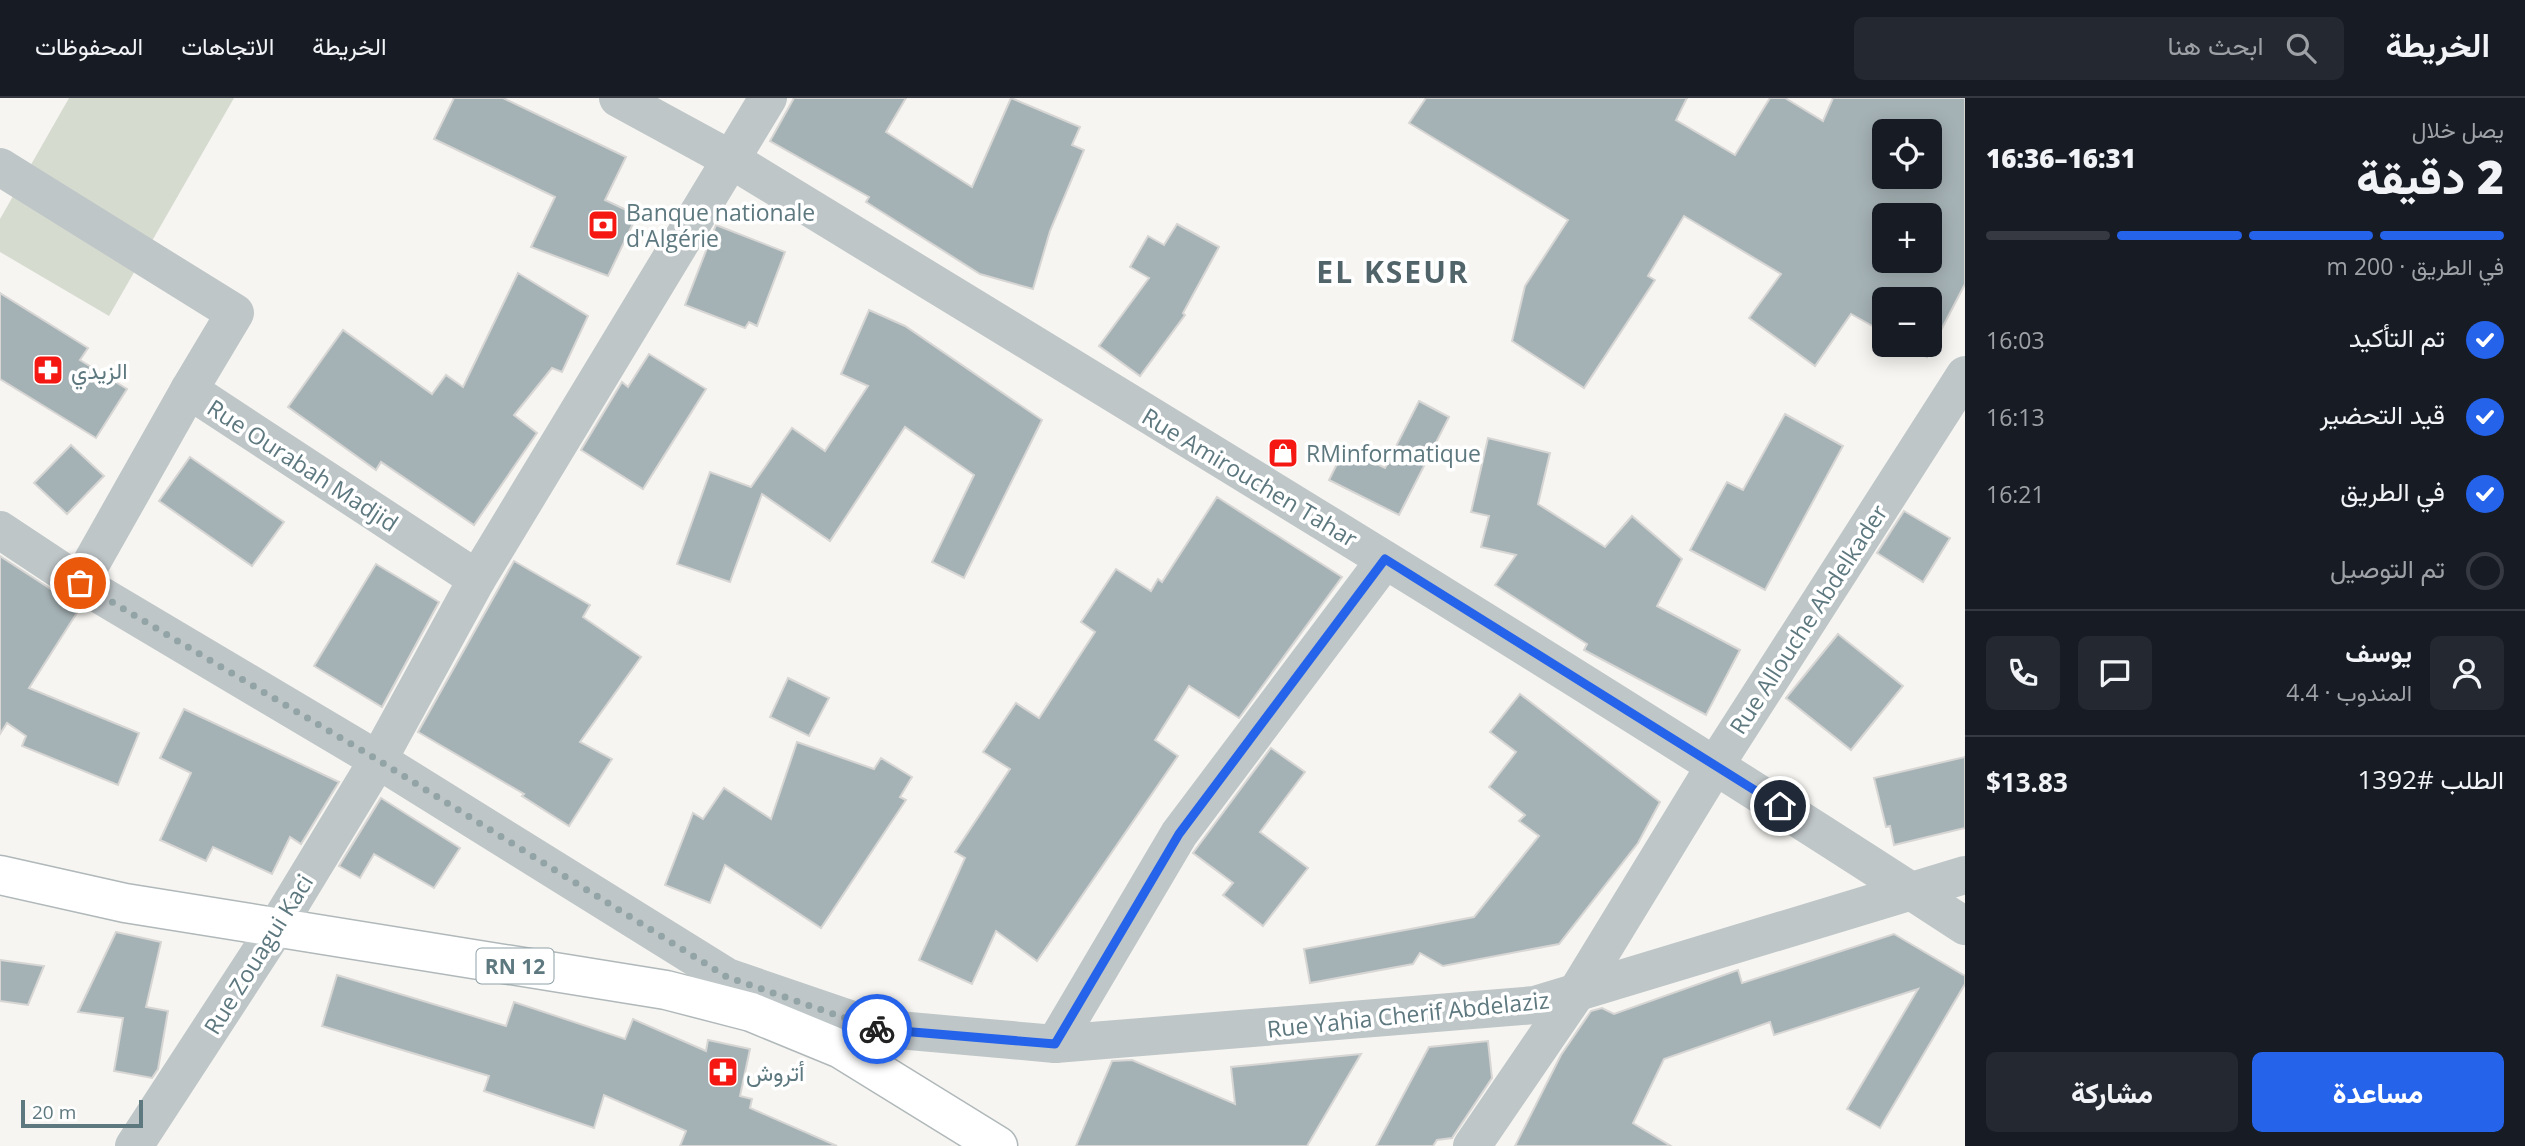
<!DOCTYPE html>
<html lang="ar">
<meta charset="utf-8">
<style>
body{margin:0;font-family:"Open Sans",Vazirmatn,sans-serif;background:#242831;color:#f1f3f6;direction:rtl;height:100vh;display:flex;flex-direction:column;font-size:26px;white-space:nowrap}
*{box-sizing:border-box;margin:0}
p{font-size:23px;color:#9ea1a6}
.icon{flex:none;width:38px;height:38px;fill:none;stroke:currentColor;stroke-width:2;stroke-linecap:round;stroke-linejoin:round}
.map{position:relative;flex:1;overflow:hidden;direction:ltr}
.side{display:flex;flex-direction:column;background:#171b24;width:560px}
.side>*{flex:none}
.tools{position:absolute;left:1872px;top:21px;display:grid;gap:14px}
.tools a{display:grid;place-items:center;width:70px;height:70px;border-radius:10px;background:#171b24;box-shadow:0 4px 18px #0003;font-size:35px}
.scale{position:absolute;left:21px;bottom:18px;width:122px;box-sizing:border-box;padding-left:7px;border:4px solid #5d787f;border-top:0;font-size:19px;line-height:24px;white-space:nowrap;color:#5d787f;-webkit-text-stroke:5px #fff;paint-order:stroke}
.pin{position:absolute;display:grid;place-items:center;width:60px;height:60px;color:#fff;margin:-30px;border:4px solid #fff;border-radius:50%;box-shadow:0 2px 7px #0007}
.courier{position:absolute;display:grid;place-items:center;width:70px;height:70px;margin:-35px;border:5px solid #2563eb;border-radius:50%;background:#fff;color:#222;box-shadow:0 2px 9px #0007}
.overview em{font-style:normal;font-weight:800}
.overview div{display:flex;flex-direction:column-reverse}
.overview{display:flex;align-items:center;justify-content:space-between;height:119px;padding:0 21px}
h1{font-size:46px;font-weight:800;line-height:52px}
.bar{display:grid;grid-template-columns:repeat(4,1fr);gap:10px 7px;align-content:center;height:84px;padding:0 21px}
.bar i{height:9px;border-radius:5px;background:#363941}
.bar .selected{background:#2563eb}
.bar p{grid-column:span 4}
.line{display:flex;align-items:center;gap:18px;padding:0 21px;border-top:2px solid #363941}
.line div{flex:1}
.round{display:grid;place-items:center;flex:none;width:74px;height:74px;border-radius:10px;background:#242831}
ol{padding:0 21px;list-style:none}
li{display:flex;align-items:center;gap:21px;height:77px}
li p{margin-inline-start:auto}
li .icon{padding:7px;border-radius:50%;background:#2563eb;color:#fff;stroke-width:4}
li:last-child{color:#9ea1a6}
li i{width:38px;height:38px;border:4px solid #363941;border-radius:50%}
.action{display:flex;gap:14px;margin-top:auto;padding:14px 21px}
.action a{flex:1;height:80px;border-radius:10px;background:#2563eb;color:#fff;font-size:28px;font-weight:800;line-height:80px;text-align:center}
.action a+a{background:#242831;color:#f1f3f6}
header{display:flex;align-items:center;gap:42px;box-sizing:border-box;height:98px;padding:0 35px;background:#171b24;border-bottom:2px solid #363941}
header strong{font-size:33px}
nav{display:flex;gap:38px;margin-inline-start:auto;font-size:24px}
.search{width:490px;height:63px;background:#242831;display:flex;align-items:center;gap:18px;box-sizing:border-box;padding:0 24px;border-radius:10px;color:#9ea1a6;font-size:26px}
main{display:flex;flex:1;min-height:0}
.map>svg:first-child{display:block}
.green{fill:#d6dbd0}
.building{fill:#a5b2b5;stroke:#d7d6d4;stroke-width:2;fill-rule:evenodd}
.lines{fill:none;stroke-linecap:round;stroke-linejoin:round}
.primary-casing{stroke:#b0b8ba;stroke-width:41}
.minor{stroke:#bfc6c8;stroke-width:38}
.primary{stroke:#fff;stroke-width:38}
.done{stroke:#93a4a7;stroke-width:7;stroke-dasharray:0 12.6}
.route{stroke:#2563eb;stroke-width:9}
.labels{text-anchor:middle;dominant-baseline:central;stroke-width:7;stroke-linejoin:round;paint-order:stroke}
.shield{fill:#fff;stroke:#8ea0a5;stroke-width:2}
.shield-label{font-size:21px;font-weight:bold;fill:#5d787f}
.poi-label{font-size:23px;fill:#5d787f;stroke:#fff;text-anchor:start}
.street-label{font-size:23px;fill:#5d787f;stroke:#fff}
.district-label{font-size:30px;font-weight:bold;letter-spacing:2px;fill:#50646a;stroke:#fff}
</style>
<header>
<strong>الخريطة</strong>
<div class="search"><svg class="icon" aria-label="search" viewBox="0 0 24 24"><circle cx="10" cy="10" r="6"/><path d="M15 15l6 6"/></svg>ابحث هنا</div>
<nav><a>الخريطة</a><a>الاتجاهات</a><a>المحفوظات</a></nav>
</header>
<main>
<section class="side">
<div class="overview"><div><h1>2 دقيقة</h1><p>يصل خلال</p></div><em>16:31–16:36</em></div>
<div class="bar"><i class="selected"></i><i class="selected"></i><i class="selected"></i><i></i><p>في الطريق · 200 m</p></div>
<ol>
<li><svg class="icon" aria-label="check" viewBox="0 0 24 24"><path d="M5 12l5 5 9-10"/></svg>تم التأكيد<p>16:03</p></li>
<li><svg class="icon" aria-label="check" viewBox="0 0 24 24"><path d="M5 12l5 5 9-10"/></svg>قيد التحضير<p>16:13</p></li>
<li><svg class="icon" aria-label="check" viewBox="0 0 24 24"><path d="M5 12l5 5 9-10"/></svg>في الطريق<p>16:21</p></li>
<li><i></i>تم التوصيل</li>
</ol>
<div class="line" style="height:126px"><a class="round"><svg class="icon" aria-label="person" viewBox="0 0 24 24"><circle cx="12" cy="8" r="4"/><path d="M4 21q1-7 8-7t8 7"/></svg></a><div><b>يوسف</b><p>المندوب · 4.4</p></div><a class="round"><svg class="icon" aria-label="chat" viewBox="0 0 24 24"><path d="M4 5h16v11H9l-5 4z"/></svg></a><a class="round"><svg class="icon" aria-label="phone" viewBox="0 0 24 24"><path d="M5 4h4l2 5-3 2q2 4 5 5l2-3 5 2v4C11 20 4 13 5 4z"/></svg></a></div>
<div class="line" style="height:91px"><div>الطلب #1392</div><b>$13.83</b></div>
<div class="action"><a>مساعدة</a><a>مشاركة</a></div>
</section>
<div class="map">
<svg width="1965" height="1048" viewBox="0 0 1965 1048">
<rect width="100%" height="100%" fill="#f6f5f1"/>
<!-- green -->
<path class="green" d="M69,0H234L109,218L0,154V121Z"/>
<!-- building -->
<g class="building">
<path d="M454,0H503L626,59L605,102L637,117L608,178L531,149L555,99L434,41Z"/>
<path d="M794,0H906L886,34L972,89L1011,0L1080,29L1072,47L1084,52L1050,133L1033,191L980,176L866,104L869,99L770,43Z"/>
<path d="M1426,0H1687L1676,22L1735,57L1770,0H1785L1823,23L1833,0H1965V186L1927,259L1906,247H1930V201H1885V235L1851,216L1815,268L1749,220L1781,176L1684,118L1648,178L1655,182L1584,290L1512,243L1525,188L1568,122L1409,25ZM1885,33H1930V79H1885ZM1885,117H1930V163H1885Z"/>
<path d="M1177,126L1219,149L1183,215L1185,217L1140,278L1099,248L1149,180L1130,169L1148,138L1164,147Z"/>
<path d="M716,127L785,154L757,228L749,224L745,230L685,207Z"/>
<path d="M518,175L588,218L562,274L552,270L514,317L537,335L474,427L381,364L376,372L288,309L343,232L432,296L446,277L463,289Z"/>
<path d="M0,195L88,250L80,262L127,291L96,340L0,281Z"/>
<path d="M869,212L905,228L1042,322L964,480L932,464L974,377L905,329L830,443L762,396L730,484L677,466L710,374L751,389L792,330L825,353L868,288L841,276Z"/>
<path d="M649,256L706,291L643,391L581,352L622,284L628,289Z"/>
<path d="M1419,303L1449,319L1399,417L1329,382L1345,350L1385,370Z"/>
<path d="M1785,316L1843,348L1765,492L1690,452L1727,384L1743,392Z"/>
<path d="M1488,340L1550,355L1538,406L1605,449L1632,418L1682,461L1657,508L1740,552L1706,617L1584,552L1587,546L1495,487L1516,457L1481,449L1489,418L1471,414Z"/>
<path d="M71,347L104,378L67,416L34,385Z"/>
<path d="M190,359L284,424L252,468L159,403Z"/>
<path d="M1217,399L1342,479L1239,620L1189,588L1155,642L1178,658L1037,863L996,833L972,886L919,862L965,760L955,754L1010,671L983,654L1016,605L1039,620L1095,534L1081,524L1116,471L1151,493L1158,481L1162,484Z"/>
<path d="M1904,413L1950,440L1923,484L1877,455Z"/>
<path d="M0,458L80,510L29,590L139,635L118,687L22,648L26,638L7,625L0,636Z"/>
<path d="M514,463L590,507L583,519L641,559L580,644L612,661L569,728L522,698L524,696L418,634Z"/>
<path d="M376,466L439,504L382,609L314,568Z"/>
<path d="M1838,536L1903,588L1851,652L1786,600Z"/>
<path d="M788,580L829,600L809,638L770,619Z"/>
<path d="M1520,596L1660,704L1638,745L1559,846L1443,868L1420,855L1413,866L1310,885L1304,851L1474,819L1539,738L1519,723L1525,717L1489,689L1516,654L1490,634Z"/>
<path d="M184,611L339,684L301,746L290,739L272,776L213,749L206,763L160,742L191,675L160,660Z"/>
<path d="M797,644L874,671L881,660L912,679L900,699L906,702L821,830L725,767L710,805L665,787L693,715L703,721L724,690L771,721Z"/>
<path d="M1271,650L1305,674L1260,734L1308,770L1263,828L1223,797L1233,785L1193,755Z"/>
<path d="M1965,659V730L1894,747L1890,728L1886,729L1874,680Z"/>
<path d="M381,700L460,750L434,790L374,756L360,780L339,768Z"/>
<path d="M116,834L161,844L146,909L168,913L158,971L152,980L114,973L123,920L78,914Z"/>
<path d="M1894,836L1965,878V886L1880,1030L1847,1011L1918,891L1774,937L1770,924L1664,961L1633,1025L1671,1048H1515L1561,957L1591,913L1602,910L1614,916L1738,872L1742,885Z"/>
<path d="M0,862L44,868L28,907L0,903Z"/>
<path d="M337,877L506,928L514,904L625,941L633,921L706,953L708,942L750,951L740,998L752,1001L750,1010L837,1048H680L686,1033L604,997L594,1030L484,993L489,978L322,928Z"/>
<path d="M1488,943L1492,980L1452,1040L1437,1042L1433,1048H1376L1429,949Z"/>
<path d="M1361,956L1307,1048H1076L1112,963L1132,962L1235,1006L1231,969Z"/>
</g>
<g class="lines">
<!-- primary casing -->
<g class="primary-casing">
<path id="primary" d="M0,777L125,805L666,892L751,914L841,951L998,1048"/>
</g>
<!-- minor -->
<g class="minor">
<path d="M618,0L730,61C1144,314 1559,564 1965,828"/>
<path d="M0,69L235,215L189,292L477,481"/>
<path d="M0,432L80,485L378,662L727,879L876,930L1055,946L1535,907L1965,777"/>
<path d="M80,485L189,292"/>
<path d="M1055,946L1179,736L1385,462"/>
<path d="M134,1048L276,830L378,662L477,481L768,0"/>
<path d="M1472,1048L1575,897L1716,666L1965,277"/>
</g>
<!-- primary -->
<use href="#primary" class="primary"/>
</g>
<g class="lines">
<!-- done -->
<path class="done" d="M80,485L378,662L727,879L877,931"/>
<!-- route -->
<path class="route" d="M877,931L1055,946L1179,736L1385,461L1780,708"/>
</g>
<!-- icons -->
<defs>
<g id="bank-square" transform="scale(1.575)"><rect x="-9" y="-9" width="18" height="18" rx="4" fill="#f51812" stroke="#fff"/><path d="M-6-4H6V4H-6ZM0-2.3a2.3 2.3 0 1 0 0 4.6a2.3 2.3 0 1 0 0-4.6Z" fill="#fff"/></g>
<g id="pharmacy-square" transform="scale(1.575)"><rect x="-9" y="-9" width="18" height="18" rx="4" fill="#f51812" stroke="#fff"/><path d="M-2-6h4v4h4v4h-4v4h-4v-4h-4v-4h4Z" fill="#fff"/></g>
<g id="shop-square" transform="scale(1.575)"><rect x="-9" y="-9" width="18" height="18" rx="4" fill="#f51812" stroke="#fff"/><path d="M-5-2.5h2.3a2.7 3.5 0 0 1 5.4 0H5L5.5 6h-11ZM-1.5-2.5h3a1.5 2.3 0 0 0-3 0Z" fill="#fff"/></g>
</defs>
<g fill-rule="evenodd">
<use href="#bank-square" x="603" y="127"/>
<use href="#pharmacy-square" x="48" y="272"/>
<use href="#shop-square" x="1283" y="355"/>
<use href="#pharmacy-square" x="723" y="974"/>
</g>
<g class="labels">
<!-- shield labels -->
<rect class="shield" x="476.5" y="850.5" width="77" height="35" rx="5"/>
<g class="shield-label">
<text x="515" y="868">RN 12</text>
</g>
<!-- poi labels -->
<g class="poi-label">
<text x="626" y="114">Banque nationale<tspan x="626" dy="26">d'Algérie</tspan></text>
<text x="71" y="272">الزيدي</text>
<text x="1306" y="355">RMinformatique</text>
<text x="746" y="974">أتروش</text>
</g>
<!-- street labels -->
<g class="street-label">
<text transform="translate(303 367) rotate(33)">Rue Ourabah Madjid</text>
<text transform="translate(1250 379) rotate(31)">Rue Amirouchen Tahar</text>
<text transform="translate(1808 521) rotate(-57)">Rue Allouche Abdelkader</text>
<text transform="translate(258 856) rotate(-58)">Rue Zouagui Kaci</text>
<text transform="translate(1408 916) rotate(-6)">Rue Yahia Cherif Abdelaziz</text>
</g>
<!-- district labels -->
<g class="district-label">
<text x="1393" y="173">EL KSEUR</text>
</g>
</g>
</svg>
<div class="tools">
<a><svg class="icon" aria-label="locate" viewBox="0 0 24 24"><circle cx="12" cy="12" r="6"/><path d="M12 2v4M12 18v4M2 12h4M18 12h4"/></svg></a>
<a>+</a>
<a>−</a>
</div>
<div class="scale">20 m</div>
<div class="pin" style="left:80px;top:485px;background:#ea580c"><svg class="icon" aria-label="bag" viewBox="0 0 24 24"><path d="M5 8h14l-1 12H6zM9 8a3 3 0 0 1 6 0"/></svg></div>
<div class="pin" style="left:1780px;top:708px;background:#1f2937"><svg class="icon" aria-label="home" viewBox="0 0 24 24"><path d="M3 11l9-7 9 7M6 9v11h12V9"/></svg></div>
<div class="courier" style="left:877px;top:931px"><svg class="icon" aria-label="bike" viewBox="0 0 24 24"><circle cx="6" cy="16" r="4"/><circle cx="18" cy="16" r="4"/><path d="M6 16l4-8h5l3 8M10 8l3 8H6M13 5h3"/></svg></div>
</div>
</main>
